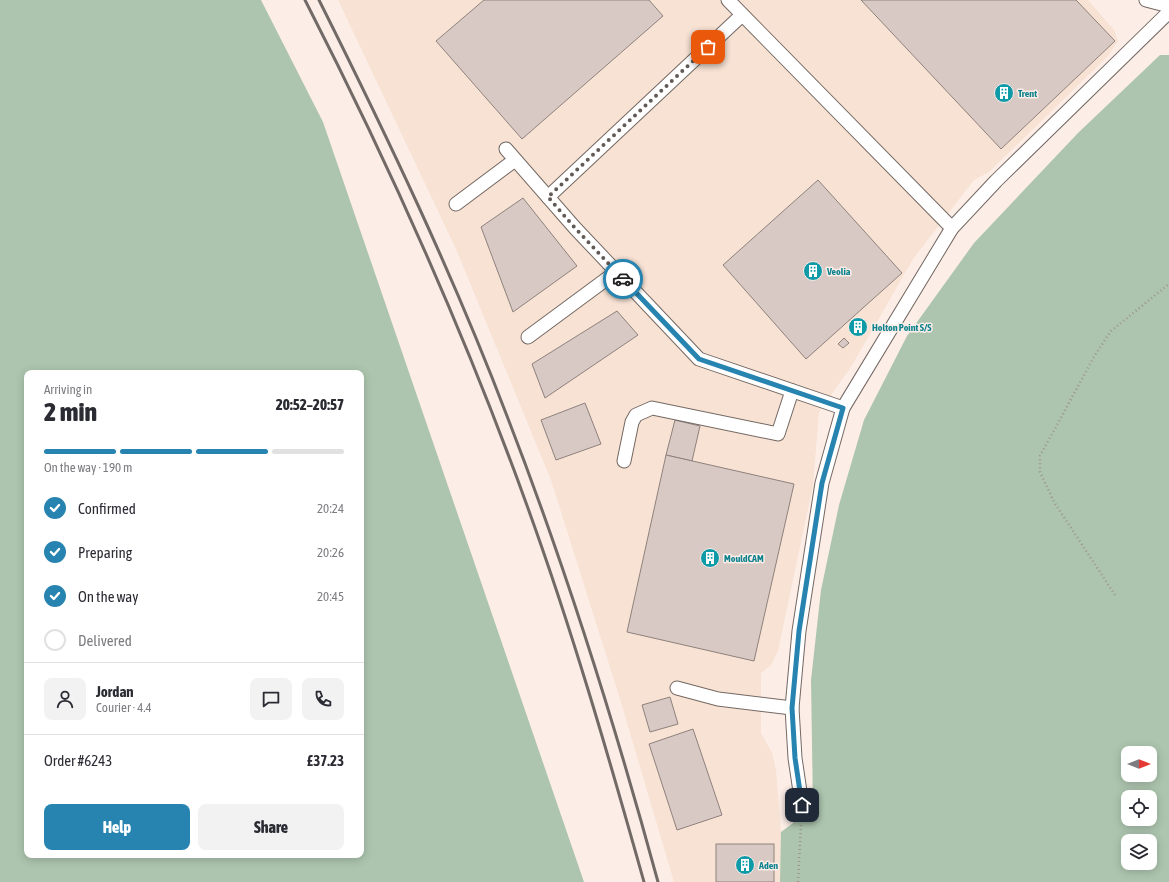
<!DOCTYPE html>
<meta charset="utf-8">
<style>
body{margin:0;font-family:"Asap Condensed",sans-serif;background:#f2f2f3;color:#2b2b33;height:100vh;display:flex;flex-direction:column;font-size:15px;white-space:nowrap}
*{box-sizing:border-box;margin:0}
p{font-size:13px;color:#7c7c81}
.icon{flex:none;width:22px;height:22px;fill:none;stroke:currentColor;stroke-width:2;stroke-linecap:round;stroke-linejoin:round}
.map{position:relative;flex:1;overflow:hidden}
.panel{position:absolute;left:24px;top:370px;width:340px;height:488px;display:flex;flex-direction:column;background:#fff;border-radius:8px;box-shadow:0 2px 10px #0003}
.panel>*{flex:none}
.needle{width:26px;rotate:90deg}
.controls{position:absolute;left:1121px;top:746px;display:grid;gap:8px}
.controls a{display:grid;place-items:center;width:36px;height:36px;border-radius:8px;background:#fff;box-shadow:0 2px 10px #0003;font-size:20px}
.pin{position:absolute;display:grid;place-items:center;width:34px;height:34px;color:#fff;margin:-17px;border-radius:8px;box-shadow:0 2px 6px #0006}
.courier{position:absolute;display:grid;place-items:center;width:40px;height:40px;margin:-20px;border:3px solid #2784b1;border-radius:50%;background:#fff;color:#222;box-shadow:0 1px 5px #0007}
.head em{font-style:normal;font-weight:800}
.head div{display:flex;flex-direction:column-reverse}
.head{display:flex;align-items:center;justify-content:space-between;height:68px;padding:0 20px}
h1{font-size:26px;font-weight:800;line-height:30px}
.bar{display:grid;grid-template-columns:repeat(4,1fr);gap:6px 4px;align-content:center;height:48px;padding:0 20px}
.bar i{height:5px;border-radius:3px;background:#e1e1e2}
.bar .active{background:#2784b1}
.bar p{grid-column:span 4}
.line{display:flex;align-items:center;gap:10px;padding:0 20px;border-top:1px solid #e1e1e2}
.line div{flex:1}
.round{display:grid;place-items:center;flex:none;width:42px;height:42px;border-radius:8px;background:#f2f2f3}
ol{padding:0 20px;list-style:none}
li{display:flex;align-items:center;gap:12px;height:44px}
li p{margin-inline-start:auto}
li .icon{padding:4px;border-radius:50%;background:#2784b1;color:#fff;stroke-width:4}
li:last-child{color:#7c7c81}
li i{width:22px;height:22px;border:2px solid #e1e1e2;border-radius:50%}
.cta{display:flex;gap:8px;margin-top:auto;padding:8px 20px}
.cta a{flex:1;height:46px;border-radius:8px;background:#2784b1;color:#fff;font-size:16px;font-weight:800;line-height:46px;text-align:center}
.cta a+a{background:#f2f2f3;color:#2b2b33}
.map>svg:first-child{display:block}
.industrial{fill:#f7e2d4}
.green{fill:#adc5af;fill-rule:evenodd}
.building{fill:#d8c9c4;stroke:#8e817c}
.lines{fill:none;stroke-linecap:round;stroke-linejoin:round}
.service-casing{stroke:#746862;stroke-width:15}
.path{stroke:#9e938f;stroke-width:2.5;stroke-dasharray:1 3;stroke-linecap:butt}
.service{stroke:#fff;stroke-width:13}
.rail{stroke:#726a66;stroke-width:3}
.done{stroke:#625a57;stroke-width:4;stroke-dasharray:0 7.2}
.route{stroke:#2784b1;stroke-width:5}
.labels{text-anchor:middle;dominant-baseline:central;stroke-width:3;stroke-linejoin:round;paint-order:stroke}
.culture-label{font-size:10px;font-weight:bold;fill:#0d838f;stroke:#fcede7;text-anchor:start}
</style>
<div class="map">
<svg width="1169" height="882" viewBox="0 0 1169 882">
<rect width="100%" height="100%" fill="#fcede7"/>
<!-- industrial -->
<path class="industrial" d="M338,0H1088L1114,30L1118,41L1108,56L989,172L974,180L913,259L851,367L819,412L813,485L778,651L771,665L761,673V733L772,753L776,770L781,832L780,882H674L620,699L551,480L456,249Z"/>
<!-- green -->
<g class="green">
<path d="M0,0H261L323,122L584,882H0ZM27,373H361V855H27Z"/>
<path d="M1160,55H1169V882H780L781,832L813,808L811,680L821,590L839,505L864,420L907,336L974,243L1078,133ZM1128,753H1150V775H1128ZM1128,797H1150V819H1128ZM1128,841H1150V863H1128Z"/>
</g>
<!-- building -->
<g class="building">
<path d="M484,0H649L663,16L522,139L436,41Z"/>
<path d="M861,0H1076L1115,41L1001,149Z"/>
<path d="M818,180L902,273L806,359L723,265Z"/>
<path d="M523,198L577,266L513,312L481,227Z"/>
<path d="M617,311L638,335L545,398L532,364Z"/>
<path d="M858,321L864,328L859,333L852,327Z"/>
<path d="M844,338L849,343L843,348L838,344Z"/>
<path d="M585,403L601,444L556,460L541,420Z"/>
<path d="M675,420L700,426L692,461L666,455Z"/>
<path d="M666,455L794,484L754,661L627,632Z"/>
<path d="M670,697L678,724L650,732L642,705Z"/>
<path d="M693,729L722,815L677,830L649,744Z"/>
<rect x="716" y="844" width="58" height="38"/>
</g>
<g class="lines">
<!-- service casing -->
<g class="service-casing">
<g id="service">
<path d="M728,0L952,228"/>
<path d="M1146,0L1169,6"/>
<path d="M506,149L575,228L699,359L843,408"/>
<path d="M548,197L742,15"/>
<path d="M456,204L515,160"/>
<path d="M528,337L616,272"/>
<path d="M624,461L632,422L636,415L652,408L778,434L792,391"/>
<path d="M677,688L718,699L792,708"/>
<path d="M802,805L795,758L792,708L799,631L822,483L843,408L952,228L996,181L1169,12"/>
</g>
</g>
<!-- path -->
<g class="path">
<path d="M1115,595L1054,502L1040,472V456L1095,355L1111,331L1169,284"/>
<path d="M798,882L801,824"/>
</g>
<!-- service -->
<use href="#service" class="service"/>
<!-- rail -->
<g class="rail">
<path d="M305,0C388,162 463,329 525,500C571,626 608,754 644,882"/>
<path d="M319,0C387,136 453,274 507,416C566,568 615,724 658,882"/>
</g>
</g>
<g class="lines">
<!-- done -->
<path class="done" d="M623,279L575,228L548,197L708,47"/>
<!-- route -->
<path class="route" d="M623,279L699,359L843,408L822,483L799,631L792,708L795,758L802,805"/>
</g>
<!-- icons -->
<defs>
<g id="building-disc" transform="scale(1)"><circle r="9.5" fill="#0f9aa8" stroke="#fcede7"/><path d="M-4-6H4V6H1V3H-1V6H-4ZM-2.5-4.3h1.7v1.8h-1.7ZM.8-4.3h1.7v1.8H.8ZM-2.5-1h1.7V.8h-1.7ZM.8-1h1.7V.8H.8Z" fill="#fff"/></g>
</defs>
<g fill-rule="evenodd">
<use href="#building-disc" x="1004" y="93"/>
<use href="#building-disc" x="813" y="271"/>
<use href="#building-disc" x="858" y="327"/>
<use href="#building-disc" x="710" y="558"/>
<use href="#building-disc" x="745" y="865"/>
</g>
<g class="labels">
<!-- culture labels -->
<g class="culture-label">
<text x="1018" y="93">Trent</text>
<text x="827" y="271">Veolia</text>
<text x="872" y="327">Holton Point S/S</text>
<text x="724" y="558">MouldCAM</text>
<text x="759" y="865">Aden</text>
</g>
</g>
</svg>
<div class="controls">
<a><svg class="needle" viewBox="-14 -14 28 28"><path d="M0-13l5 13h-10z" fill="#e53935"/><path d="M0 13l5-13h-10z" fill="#7c7c81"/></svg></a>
<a><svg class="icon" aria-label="locate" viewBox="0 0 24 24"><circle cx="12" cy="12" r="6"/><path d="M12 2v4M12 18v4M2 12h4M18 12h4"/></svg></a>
<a><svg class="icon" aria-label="layers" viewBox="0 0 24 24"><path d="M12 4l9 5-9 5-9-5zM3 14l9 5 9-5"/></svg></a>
</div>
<div class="pin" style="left:708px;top:47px;background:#ea580c"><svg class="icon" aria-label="bag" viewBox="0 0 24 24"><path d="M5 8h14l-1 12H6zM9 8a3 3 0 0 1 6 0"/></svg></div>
<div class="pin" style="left:802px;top:805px;background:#1f2937"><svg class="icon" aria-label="home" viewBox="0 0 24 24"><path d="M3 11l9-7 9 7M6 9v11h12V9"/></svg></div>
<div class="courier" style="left:623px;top:279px"><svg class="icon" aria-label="car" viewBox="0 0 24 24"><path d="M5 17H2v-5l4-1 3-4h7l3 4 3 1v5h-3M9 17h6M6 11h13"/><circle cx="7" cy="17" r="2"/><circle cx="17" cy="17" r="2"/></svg></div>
<section class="panel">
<div class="head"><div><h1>2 min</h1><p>Arriving in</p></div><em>20:52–20:57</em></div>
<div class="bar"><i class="active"></i><i class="active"></i><i class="active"></i><i></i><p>On the way · 190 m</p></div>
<ol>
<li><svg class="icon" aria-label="check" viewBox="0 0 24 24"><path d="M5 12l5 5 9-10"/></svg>Confirmed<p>20:24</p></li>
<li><svg class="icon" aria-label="check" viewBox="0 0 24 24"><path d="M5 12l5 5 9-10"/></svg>Preparing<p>20:26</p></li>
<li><svg class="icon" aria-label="check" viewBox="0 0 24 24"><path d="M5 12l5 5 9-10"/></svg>On the way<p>20:45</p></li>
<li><i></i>Delivered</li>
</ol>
<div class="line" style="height:72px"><a class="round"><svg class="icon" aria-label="person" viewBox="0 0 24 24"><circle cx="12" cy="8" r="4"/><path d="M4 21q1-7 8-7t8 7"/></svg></a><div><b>Jordan</b><p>Courier · 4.4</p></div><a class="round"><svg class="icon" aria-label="chat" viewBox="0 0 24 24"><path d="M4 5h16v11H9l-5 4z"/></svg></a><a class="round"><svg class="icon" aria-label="phone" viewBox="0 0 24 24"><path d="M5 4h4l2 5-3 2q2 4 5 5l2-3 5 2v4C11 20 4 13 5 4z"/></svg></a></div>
<div class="line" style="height:52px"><div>Order #6243</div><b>£37.23</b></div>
<div class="cta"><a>Help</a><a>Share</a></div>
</section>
</div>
